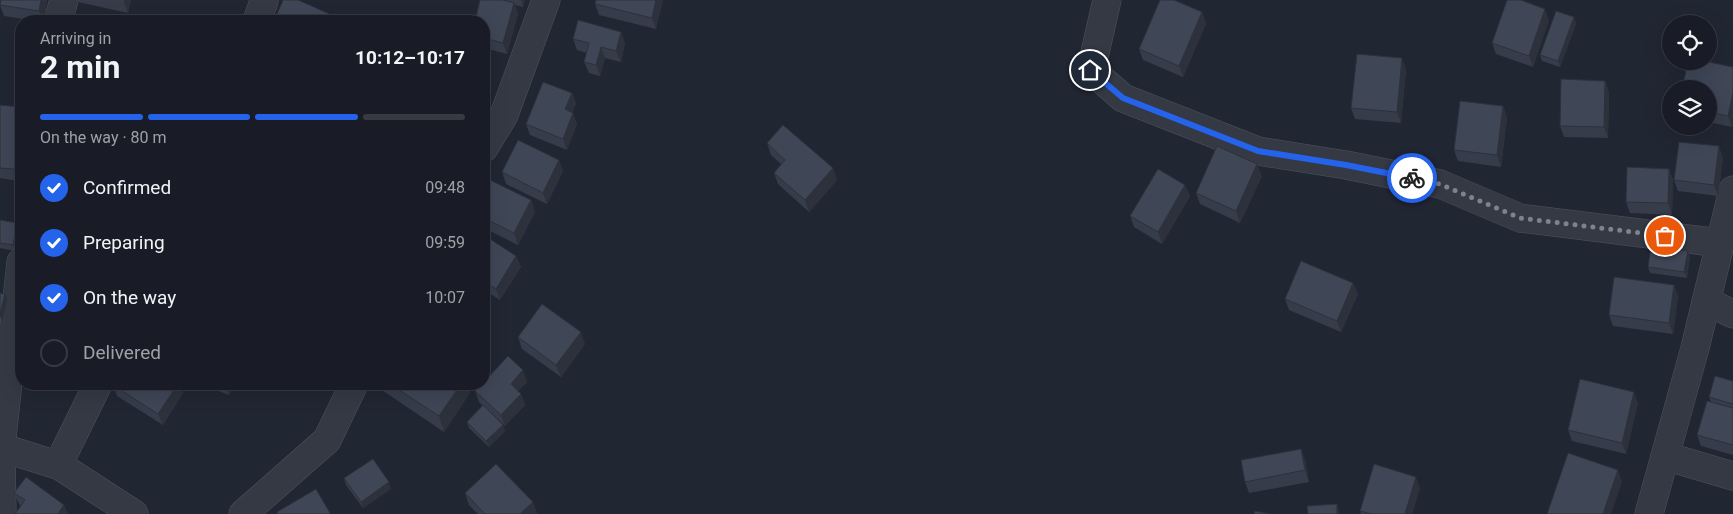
<!DOCTYPE html>
<meta charset="utf-8">
<style>
body{margin:0;font-family:Roboto,sans-serif;background:#22252e;color:#f1f3f6;height:100vh;display:flex;flex-direction:column;font-size:19px;white-space:nowrap}
*{box-sizing:border-box;margin:0}
p{font-size:16px;color:#9fa1a7}
.icon{flex:none;width:28px;height:28px;fill:none;stroke:currentColor;stroke-width:2;stroke-linecap:round;stroke-linejoin:round}
.map{position:relative;flex:1;overflow:hidden}
.panel{position:absolute;left:15px;top:15px;width:475px;height:375px;display:flex;flex-direction:column;background:#191c26;border-radius:20px;box-shadow:0 5px 20px #0002,0 0 0 1px #373a43}
.panel>*{flex:none}
.buttons{position:absolute;left:1662px;top:15px;display:grid;gap:10px}
.buttons a{display:grid;place-items:center;width:55px;height:55px;border-radius:50%;background:#191c26;box-shadow:0 5px 20px #0002,0 0 0 1px #373a43;font-size:25px}
.pin{position:absolute;display:grid;place-items:center;width:42px;height:42px;color:#fff;margin:-21px;border:2px solid #fff;border-radius:50%;box-shadow:0 1px 5px #0007}
.courier{position:absolute;display:grid;place-items:center;width:50px;height:50px;margin:-25px;border:4px solid #2563eb;border-radius:50%;background:#fff;color:#222;box-shadow:0 1px 6px #0007}
.headline em{font-style:normal;font-weight:700}
.headline div{display:flex;flex-direction:column-reverse}
.headline{display:flex;align-items:center;justify-content:space-between;height:85px;padding:0 25px}
h1{font-size:32px;font-weight:700;line-height:38px}
.bar{display:grid;grid-template-columns:repeat(4,1fr);gap:8px 5px;align-content:center;height:60px;padding:0 25px}
.bar i{height:6px;border-radius:4px;background:#373a43}
.bar .current{background:#2563eb}
.bar p{grid-column:span 4}
ol{padding:0 25px;list-style:none}
li{display:flex;align-items:center;gap:15px;height:55px}
li p{margin-inline-start:auto}
li .icon{padding:5px;border-radius:50%;background:#2563eb;color:#fff;stroke-width:4}
li:last-child{color:#9fa1a7}
li i{width:28px;height:28px;border:2px solid #373a43;border-radius:50%}
.map>svg:first-child{display:block}
.lines{fill:none;stroke-linecap:round;stroke-linejoin:round}
.minor-casing{stroke:#4e535f;stroke-width:29}
.minor{stroke:#343944;stroke-width:28}
.wall{fill:#363c4a}
.shaded-wall{fill:#2c313c}
.building{fill:#3f4656;stroke:#2c313c}
.done{stroke:#7d828f;stroke-width:5;stroke-dasharray:0 9}
.route{stroke:#2563eb;stroke-width:6}
</style>
<div class="map">
<svg width="1733" height="514" viewBox="0 0 1733 514">
<rect width="100%" height="100%" fill="#212633"/>
<g class="lines">
<!-- minor casing -->
<g class="minor-casing">
<g id="minor">
<path d="M1107,0L1091,70L1123,98L1258,151L1346,165L1440,184L1520,218L1720,243"/>
<path d="M58,21L64,0"/>
<path d="M257,21L264,1"/>
<path d="M484,148L504,115L546,0"/>
<path d="M1706,301L1733,314"/>
<path d="M0,447L60,466L134,514"/>
<path d="M1665,456L1733,476"/>
<path d="M60,466L61,459L98,384"/>
<path d="M2,514L1,447L21,262"/>
<path d="M243,514L327,440L354,384"/>
<path d="M1649,514L1695,348L1733,190"/>
</g>
</g>
<!-- minor -->
<use href="#minor" class="minor"/>
</g>
<!-- wall -->
<g class="wall">
<path d="M47,0L44,21H36L4,16L0,5Z"/>
<path d="M77,0H131L128,13L78,2Z"/>
<path d="M480,0H525L523,7L515,5L518,14L507,54L484,48V21Z"/>
<path d="M596,0H663L656,29L599,15L595,4Z"/>
<path d="M1202,12L1206,24L1183,77L1143,60L1139,49Z"/>
<path d="M1574,17L1576,24L1560,67L1542,61L1540,55Z"/>
<path d="M1549,20L1533,67L1496,54L1492,43Z"/>
<path d="M621,32L625,43L621,62L605,58L600,76L589,73L584,62L587,53L577,50L573,39Z"/>
<path d="M1733,67L1732,127L1709,122V89Z"/>
<path d="M1406,69L1401,123L1355,119L1351,108Z"/>
<path d="M1605,81L1609,92L1608,138L1564,137L1560,126Z"/>
<path d="M572,93L576,104L572,112L577,124L567,150L530,135L526,124Z"/>
<path d="M0,105L18,181L0,178Z"/>
<path d="M1503,106L1507,118L1501,167L1458,161L1454,150Z"/>
<path d="M767,143L833,168L837,180L809,212L778,184L774,173L781,164L771,155Z"/>
<path d="M1723,158L1718,196L1678,191L1674,180Z"/>
<path d="M559,160L563,171L547,204L506,184L502,172Z"/>
<path d="M1669,169L1673,180L1672,215L1630,213L1626,202Z"/>
<path d="M1262,176L1240,223L1200,204L1196,193Z"/>
<path d="M1185,185L1190,196L1162,244L1134,227L1130,216Z"/>
<path d="M484,187L531,200L535,212L518,245L484,228Z"/>
<path d="M0,220L20,229L15,251L0,248Z"/>
<path d="M484,235L516,256L521,267L500,300L484,290Z"/>
<path d="M1690,257L1687,278L1650,273L1648,267Z"/>
<path d="M1353,283L1358,294L1341,332L1289,310L1285,299Z"/>
<path d="M1674,285L1678,296L1673,334L1613,326L1609,315Z"/>
<path d="M518,337L585,344L561,377L522,349Z"/>
<path d="M1733,381V455L1701,446L1697,435L1711,402L1709,397Z"/>
<path d="M527,382L518,391L521,394L525,405L505,426L486,408L505,431L489,447L469,428L467,422L483,406L479,402L475,391Z"/>
<path d="M200,384H234L229,395Z"/>
<path d="M373,384H467L470,393L444,432Z"/>
<path d="M113,385L183,393L163,425L117,396Z"/>
<path d="M1638,403L1626,454L1572,441L1568,430Z"/>
<path d="M1301,449L1305,460L1309,482L1249,493L1245,482Z"/>
<path d="M344,478L391,489L363,508L346,485Z"/>
<path d="M1420,488L1412,514H1361L1360,511Z"/>
<path d="M14,493L64,505L68,514H15L21,506L19,504Z"/>
<path d="M465,493L537,513L536,514H478L469,505Z"/>
</g>
<!-- shaded-wall -->
<g class="shaded-wall">
<path d="M41,0H47L44,21H43L39,11Z"/>
<path d="M124,0H131L128,13L124,2Z"/>
<path d="M521,0H525L523,7Z"/>
<path d="M656,0H663L656,29L652,18Z"/>
<path d="M514,3L518,14L507,54L503,43Z"/>
<path d="M1545,9L1549,20L1533,67L1529,56Z"/>
<path d="M1202,12L1206,24L1183,77L1179,66Z"/>
<path d="M1574,17L1576,24L1560,67L1558,61Z"/>
<path d="M621,32L625,43L621,62L616,51Z"/>
<path d="M601,47L605,58L600,76L596,65Z"/>
<path d="M1402,58L1406,69L1401,123L1397,112Z"/>
<path d="M1605,81L1609,92L1608,138L1604,127Z"/>
<path d="M572,93L576,104L569,121L565,109Z"/>
<path d="M1733,93V124L1732,127L1728,116Z"/>
<path d="M1503,106L1507,118L1501,167L1497,155Z"/>
<path d="M573,113L577,124L567,150L563,139Z"/>
<path d="M21,116V158L18,181L14,169Z"/>
<path d="M1719,146L1723,158L1718,196L1714,185Z"/>
<path d="M559,160L563,171L547,204L543,193Z"/>
<path d="M1257,164L1262,176L1240,223L1236,211Z"/>
<path d="M833,168L837,180L809,212L805,200Z"/>
<path d="M1669,169L1673,180L1672,215L1668,203Z"/>
<path d="M1185,185L1190,196L1162,244L1158,232Z"/>
<path d="M531,200L535,212L518,245L514,233Z"/>
<path d="M17,223L20,229L15,251L13,245Z"/>
<path d="M1688,251L1690,257L1687,278L1684,272Z"/>
<path d="M516,256L521,267L500,300L496,289Z"/>
<path d="M1353,283L1358,294L1341,332L1337,321Z"/>
<path d="M1674,285L1678,296L1673,334L1669,323Z"/>
<path d="M5,294L7,300L2,321L0,315Z"/>
<path d="M581,332L585,344L561,377L556,365Z"/>
<path d="M523,370L527,382L515,395L511,384Z"/>
<path d="M178,384H179L183,393L163,425L158,414Z"/>
<path d="M225,384H234L229,395Z"/>
<path d="M461,384H467L470,393L444,432L439,416Z"/>
<path d="M1634,392L1638,403L1626,454L1622,443Z"/>
<path d="M521,394L525,405L505,426L501,415Z"/>
<path d="M503,425L505,431L489,447L486,441Z"/>
<path d="M1301,449L1305,460L1309,482L1305,470Z"/>
<path d="M1618,470L1622,482L1611,514H1603Z"/>
<path d="M1416,477L1420,488L1412,514H1405Z"/>
<path d="M389,482L391,489L363,508L361,502Z"/>
<path d="M533,502L537,513L536,514H520Z"/>
<path d="M1337,504L1339,510V514H1337Z"/>
<path d="M64,505L68,514H58Z"/>
</g>
<!-- building -->
<g class="building">
<path d="M1,0H41L39,11L0,5Z"/>
<path d="M283,0H298L343,20V21H274Z"/>
<path d="M480,0H503L514,3L503,43L484,38V21H475Z"/>
<path d="M596,0H656L652,18L595,4Z"/>
<path d="M1160,0H1174L1202,12L1179,66L1139,49Z"/>
<path d="M1507,0H1521L1545,9L1529,56L1492,43Z"/>
<path d="M1556,11L1574,17L1558,61L1540,55Z"/>
<path d="M182,17L196,21H181Z"/>
<path d="M578,20L621,32L616,51L601,47L596,65L584,62L589,43L573,39Z"/>
<path d="M1357,54L1402,58L1397,112L1351,108Z"/>
<path d="M1688,61H1704L1733,67V93L1728,116L1709,112V89H1682Z"/>
<path d="M1561,79L1605,81L1604,127L1560,126Z"/>
<path d="M543,82L572,93L565,109L573,113L563,139L526,124Z"/>
<path d="M1460,101L1503,106L1497,155L1454,150Z"/>
<path d="M0,105L21,107V116L14,169L0,168Z"/>
<path d="M783,125L833,168L805,200L774,173L785,160L767,143Z"/>
<path d="M518,140L559,160L543,193L502,172Z"/>
<path d="M1679,142L1719,146L1714,185L1674,180Z"/>
<path d="M1217,146L1257,164L1236,211L1196,193Z"/>
<path d="M1627,167L1669,169L1668,203L1626,202Z"/>
<path d="M1158,169L1185,185L1158,232L1130,216Z"/>
<path d="M488,179L531,200L514,233L484,218V187Z"/>
<path d="M0,220L17,223L13,245L0,243Z"/>
<path d="M484,235L516,256L496,289L484,281Z"/>
<path d="M1651,245L1688,251L1684,272L1648,267Z"/>
<path d="M1301,261L1353,283L1337,321L1285,299Z"/>
<path d="M1614,277L1674,285L1669,323L1609,315Z"/>
<path d="M0,293L5,294L0,315Z"/>
<path d="M542,304L581,332L556,365L518,337Z"/>
<path d="M508,356L523,370L511,384L521,394L501,415L475,391L482,384H484V382Z"/>
<path d="M1715,376L1733,381V404L1709,397Z"/>
<path d="M1580,379L1634,392L1622,443L1568,430Z"/>
<path d="M114,384H178L158,414L113,385Z"/>
<path d="M390,384H461L439,416Z"/>
<path d="M1707,401L1733,408V445L1697,435Z"/>
<path d="M483,405L503,425L486,441L467,422Z"/>
<path d="M1301,449L1305,470L1245,482L1241,460Z"/>
<path d="M1568,453L1618,470L1603,514H1547Z"/>
<path d="M373,459L389,482L361,502L344,478Z"/>
<path d="M496,464L533,502L520,514H485L465,493Z"/>
<path d="M1374,464L1416,477L1405,514H1372L1360,511Z"/>
<path d="M26,477L64,505L58,514H15L25,500L14,493Z"/>
<path d="M316,489L330,513L329,514H278L277,512Z"/>
<path d="M1337,504V514H1308L1307,506Z"/>
<path d="M1255,511L1270,514H1254Z"/>
</g>
<g class="lines">
<!-- done -->
<path class="done" d="M1412,178L1440,184L1520,218L1665,236"/>
<!-- route -->
<path class="route" d="M1090,70L1123,98L1258,151L1346,165L1412,178"/>
</g>
</svg>
<div class="buttons">
<a><svg class="icon" aria-label="locate" viewBox="0 0 24 24"><circle cx="12" cy="12" r="6"/><path d="M12 2v4M12 18v4M2 12h4M18 12h4"/></svg></a>
<a><svg class="icon" aria-label="layers" viewBox="0 0 24 24"><path d="M12 4l9 5-9 5-9-5zM3 14l9 5 9-5"/></svg></a>
</div>
<div class="pin" style="left:1665px;top:236px;background:#ea580c"><svg class="icon" aria-label="bag" viewBox="0 0 24 24"><path d="M5 8h14l-1 12H6zM9 8a3 3 0 0 1 6 0"/></svg></div>
<div class="pin" style="left:1090px;top:70px;background:#1f2937"><svg class="icon" aria-label="home" viewBox="0 0 24 24"><path d="M3 11l9-7 9 7M6 9v11h12V9"/></svg></div>
<div class="courier" style="left:1412px;top:178px"><svg class="icon" aria-label="bike" viewBox="0 0 24 24"><circle cx="6" cy="16" r="4"/><circle cx="18" cy="16" r="4"/><path d="M6 16l4-8h5l3 8M10 8l3 8H6M13 5h3"/></svg></div>
<section class="panel">
<div class="headline"><div><h1>2 min</h1><p>Arriving in</p></div><em>10:12–10:17</em></div>
<div class="bar"><i class="current"></i><i class="current"></i><i class="current"></i><i></i><p>On the way · 80 m</p></div>
<ol>
<li><svg class="icon" aria-label="check" viewBox="0 0 24 24"><path d="M5 12l5 5 9-10"/></svg>Confirmed<p>09:48</p></li>
<li><svg class="icon" aria-label="check" viewBox="0 0 24 24"><path d="M5 12l5 5 9-10"/></svg>Preparing<p>09:59</p></li>
<li><svg class="icon" aria-label="check" viewBox="0 0 24 24"><path d="M5 12l5 5 9-10"/></svg>On the way<p>10:07</p></li>
<li><i></i>Delivered</li>
</ol>
</section>
</div>
